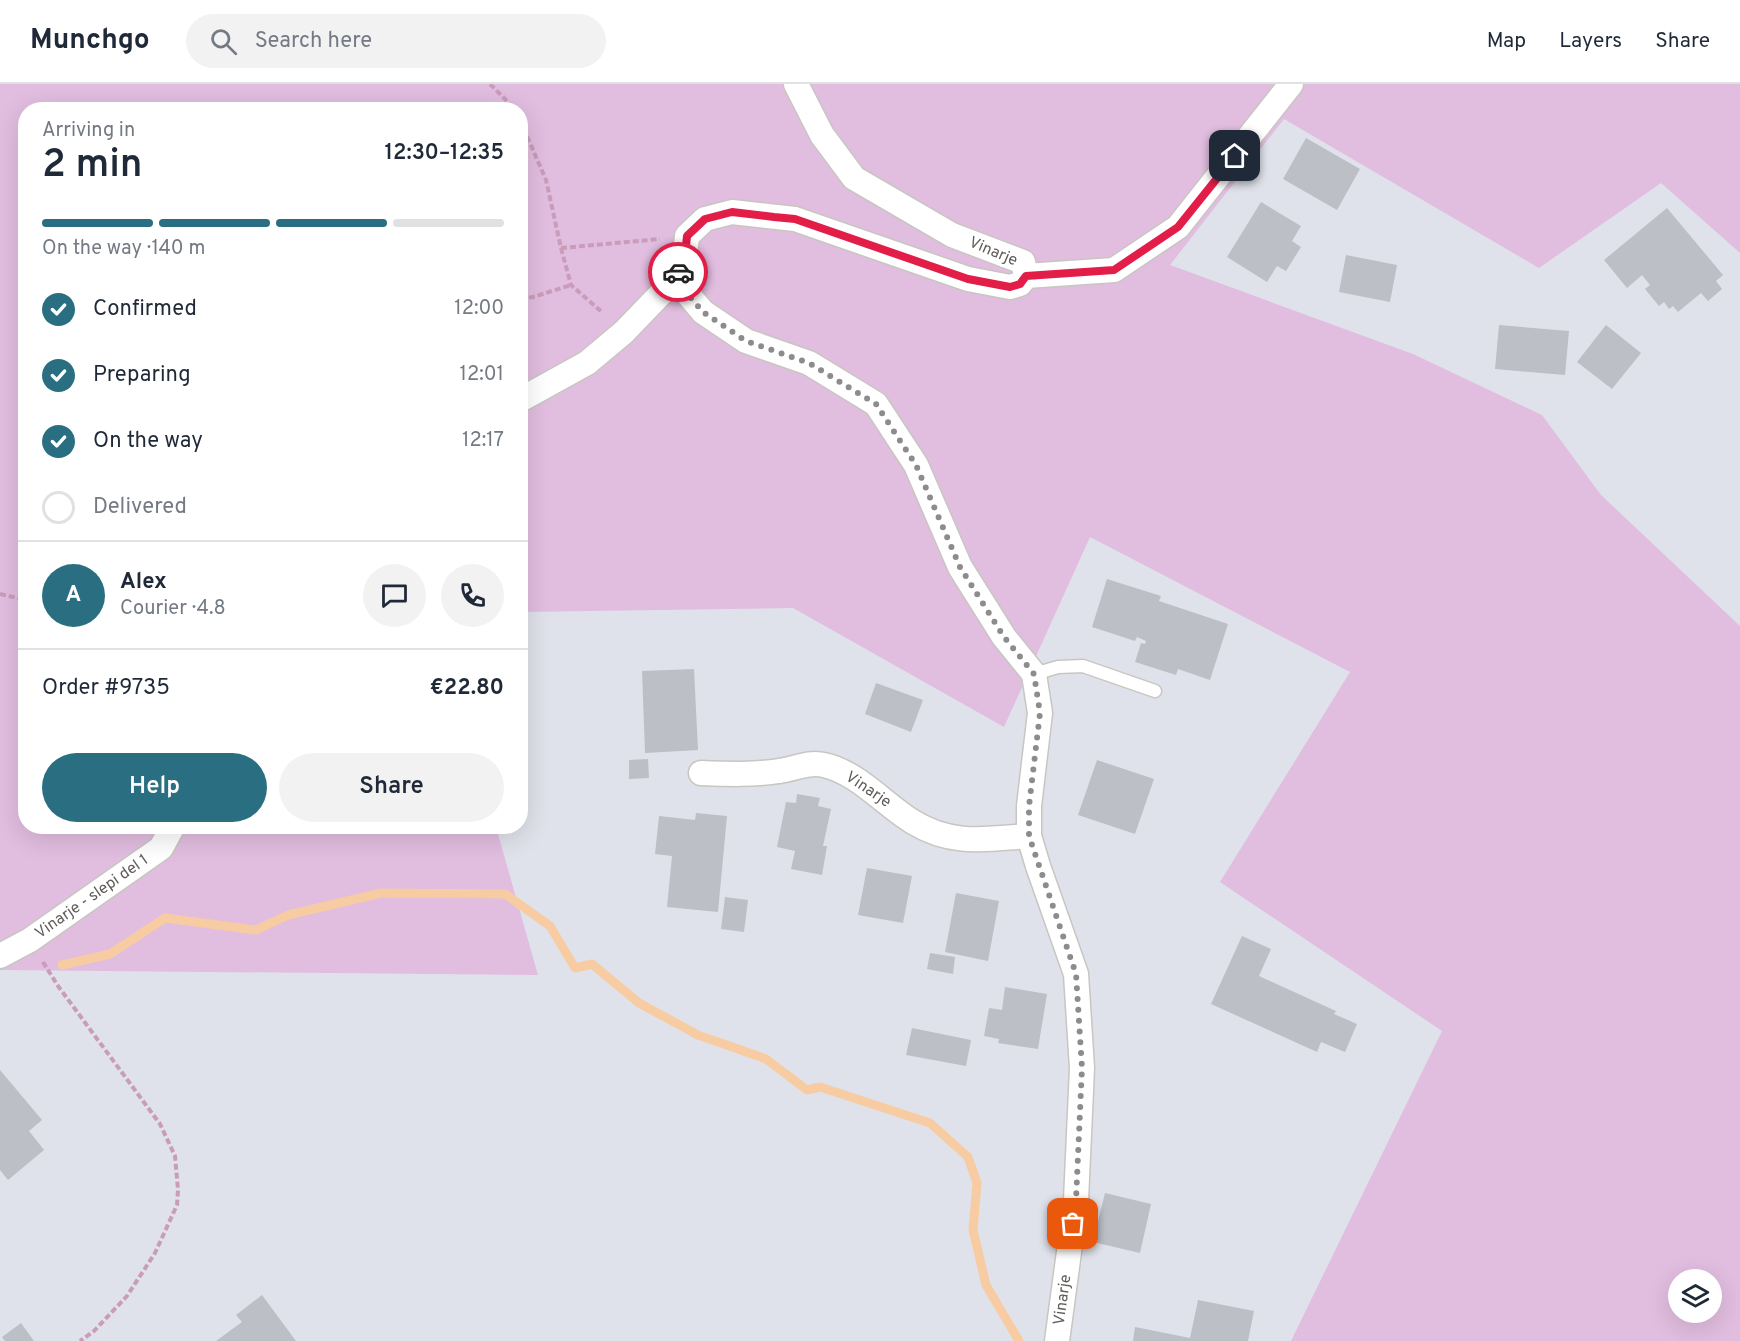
<!DOCTYPE html>
<meta charset="utf-8">
<style>
body{margin:0;font-family:Overpass,sans-serif;background:#f2f2f3;color:#1f2937;height:100vh;display:flex;flex-direction:column;font-size:22px;white-space:nowrap}
*{box-sizing:border-box;margin:0}
p{font-size:20px;color:#747a83}
.icon{flex:none;width:33px;height:33px;fill:none;stroke:currentColor;stroke-width:2;stroke-linecap:round;stroke-linejoin:round}
.map{position:relative;flex:1;overflow:hidden}
.side{position:absolute;left:18px;top:18px;width:510px;height:732px;display:flex;flex-direction:column;background:#fff;border-radius:24px;box-shadow:0 6px 24px #0002}
.side>*{flex:none}
.tools{position:absolute;left:1668px;top:1185px;display:grid;gap:12px}
.tools a{display:grid;place-items:center;width:54px;height:54px;border-radius:50%;background:#fff;box-shadow:0 6px 24px #0002;font-size:30px}
.pin{position:absolute;display:grid;place-items:center;width:51px;height:51px;color:#fff;margin:-26px;border-radius:12px;box-shadow:0 3px 9px #0006}
.courier{position:absolute;display:grid;place-items:center;width:60px;height:60px;margin:-30px;border:4px solid #e11d48;border-radius:50%;background:#fff;color:#222;box-shadow:0 2px 8px #0007}
.head em{font-style:normal;font-weight:600}
.head div{display:flex;flex-direction:column-reverse}
.head{display:flex;align-items:center;justify-content:space-between;height:102px;padding:0 24px}
h1{font-size:39px;font-weight:600;line-height:45px}
.bar{display:grid;grid-template-columns:repeat(4,1fr);gap:9px 6px;align-content:center;height:72px;padding:0 24px}
.bar i{height:8px;border-radius:4px;background:#e0e1e3}
.bar .on{background:#296f81}
.bar p{grid-column:span 4}
.line{display:flex;align-items:center;gap:15px;padding:0 24px;border-top:2px solid #e0e1e3}
.line div{flex:1}
.round{display:grid;place-items:center;flex:none;width:63px;height:63px;border-radius:32px;background:#f2f2f3}
ol{padding:0 24px;list-style:none}
li{display:flex;align-items:center;gap:18px;height:66px}
li p{margin-inline-start:auto}
li .icon{padding:6px;border-radius:50%;background:#296f81;color:#fff;stroke-width:4}
li:last-child{color:#747a83}
li i{width:33px;height:33px;border:3px solid #e0e1e3;border-radius:50%}
.cta{display:flex;gap:12px;margin-top:auto;padding:12px 24px}
.cta a{flex:1;height:69px;border-radius:36px;background:#296f81;color:#fff;font-size:24px;font-weight:600;line-height:69px;text-align:center}
.cta a+a{background:#f2f2f3;color:#1f2937}
header{display:flex;align-items:center;gap:36px;box-sizing:border-box;height:84px;padding:0 30px;background:#fff;border-bottom:2px solid #e0e1e3}
header strong{font-size:28px}
nav{display:flex;gap:33px;margin-inline-start:auto;font-size:21px}
.search{width:420px;height:54px;background:#f2f2f3;display:flex;align-items:center;gap:15px;box-sizing:border-box;padding:0 21px;border-radius:33px;color:#747a83;font-size:22px}
.map>svg:first-child{display:block}
.green{fill:#e1bddf;fill-rule:evenodd}
.lines{fill:none;stroke-linecap:round;stroke-linejoin:round}
.stream{stroke:#f8cca2;stroke-width:9}
.building{fill:#bcbfc6}
.lane-casing{stroke:#c8c6c1;stroke-width:15}
.street-casing{stroke:#c8c6c1;stroke-width:27}
.path{stroke:#c99cba;stroke-width:4;stroke-dasharray:6 3;stroke-linecap:butt}
.lane{stroke:#fff;stroke-width:12}
.street{stroke:#fff;stroke-width:24}
.done{stroke:#8d8c8c;stroke-width:6;stroke-dasharray:0 10.8}
.route{stroke:#e11d48;stroke-width:8}
.labels{text-anchor:middle;dominant-baseline:central;stroke-width:6;stroke-linejoin:round;paint-order:stroke}
.street-label{font-size:16px;fill:#605d59;stroke:#fff}
</style>
<header>
<strong>Munchgo</strong>
<div class="search"><svg class="icon" aria-label="search" viewBox="0 0 24 24"><circle cx="10" cy="10" r="6"/><path d="M15 15l6 6"/></svg>Search here</div>
<nav><a>Map</a><a>Layers</a><a>Share</a></nav>
</header>
<div class="map">
<svg width="1740" height="1257" viewBox="0 0 1740 1257">
<rect width="100%" height="100%" fill="#e0e2eb"/>
<!-- green -->
<path class="green" d="M0,0H1740V169L1661,99L1539,184L1284,35L1170,181L1413,270L1542,331L1601,411L1740,542V1257H1291L1442,947L1220,798L1350,588L1090,453L1004,643L793,524L521,528L520,26H26V742L496,743L538,891L0,886ZM1678,1196H1712V1228H1678Z"/>
<g class="lines">
<!-- stream -->
<path class="stream" d="M62,881L110,870L165,834L256,846L288,831L381,809L505,810L550,842L575,884L592,880L639,919L698,951L766,975L807,1006L820,1003L930,1039L968,1073L977,1099L973,1146L986,1201L1019,1257"/>
</g>
<!-- building -->
<g class="building">
<path d="M1306,54L1360,85L1337,126L1283,95Z"/>
<path d="M1261,118L1301,142L1292,157L1301,163L1286,187L1277,182L1267,198L1227,173Z"/>
<path d="M1667,124L1723,191L1716,197L1722,205L1708,217L1701,209L1678,228L1673,222L1669,225L1664,218L1659,222L1645,205L1650,201L1642,191L1627,204L1604,176Z"/>
<path d="M1346,171L1397,181L1390,218L1339,208Z"/>
<path d="M1499,241L1569,247L1565,291L1495,285Z"/>
<path d="M1606,241L1641,269L1612,305L1577,278Z"/>
<path d="M1107,495L1161,512L1159,517L1228,540L1210,596L1178,585L1176,591L1135,578L1141,559L1145,560L1146,557L1137,553L1135,557L1092,543Z"/>
<path d="M694,585L698,666L645,669L642,587Z"/>
<path d="M876,599L923,616L911,648L865,630Z"/>
<path d="M648,675L649,694L629,695V676Z"/>
<path d="M1097,676L1154,695L1135,750L1078,731Z"/>
<path d="M797,710L820,714L818,722L831,725L823,762H827L822,791L791,785L795,767L777,763L786,718L796,719Z"/>
<path d="M696,729L727,732L718,828L667,823L672,772L655,770L659,732L695,736Z"/>
<path d="M867,784L912,792L903,839L858,831Z"/>
<path d="M956,809L999,817L988,877L945,868Z"/>
<path d="M725,813L748,816L744,848L721,845Z"/>
<path d="M1242,852L1271,865L1259,892L1336,927L1334,930L1357,940L1345,968L1321,958L1317,968L1211,920Z"/>
<path d="M930,869L955,873L953,890L927,885Z"/>
<path d="M1005,903L1047,910L1038,965L998,959L999,955L984,952L989,924L1002,926Z"/>
<path d="M912,944L971,956L966,982L906,971Z"/>
<path d="M0,986L42,1036L29,1047L44,1066L8,1096L0,1086Z"/>
<path d="M1105,1109L1151,1120L1140,1169L1093,1158Z"/>
<path d="M262,1211L296,1257H216L242,1238L236,1231Z"/>
<path d="M1198,1216L1254,1227L1248,1257H1133L1135,1243L1190,1254Z"/>
<path d="M21,1239L34,1257H5L2,1253Z"/>
</g>
<g class="lines">
<!-- lane casing -->
<g class="lane-casing">
<path id="lane" d="M1034,590L1058,583L1083,582L1155,607"/>
</g>
<!-- street casing -->
<g class="street-casing">
<g id="street">
<path d="M796,0L822,51L854,94L952,151L1023,178L1026,192L1020,200L1010,203L968,195L795,135L732,128L705,135L687,152L685,172L675,195L703,228L746,257L809,279L876,320L916,381L960,483L1004,553L1034,590L1040,629L1029,722V752L1038,782L1076,890L1082,984L1076,1116L1057,1257"/>
<path d="M1026,192L1114,186L1178,143L1291,0"/>
<path d="M520,316L587,279L624,248L675,195"/>
<path d="M701,689C727,690 754,691 779,687C795,685 809,677 824,681C857,688 885,721 913,738C952,762 986,755 1029,752"/>
<path d="M0,872L30,856L161,764L173,742"/>
</g>
</g>
<!-- path -->
<g class="path">
<path d="M490,0L516,26"/>
<path d="M520,36L546,96L561,164L571,201L603,229"/>
<path d="M561,164L660,155"/>
<path d="M520,215L533,213L571,201"/>
<path d="M0,510L26,516"/>
<path d="M43,878L58,902L160,1040L175,1072L178,1106L177,1121L155,1169L127,1212L94,1247L80,1257"/>
</g>
<!-- lane -->
<use href="#lane" class="lane"/>
<!-- street -->
<use href="#street" class="street"/>
</g>
<g class="lines">
<!-- done -->
<path class="done" d="M678,188L675,195L703,228L746,257L809,279L876,320L916,381L960,483L1004,553L1034,590L1040,629L1029,722V752L1076,890L1082,984L1076,1116L1073,1140"/>
<!-- route -->
<path class="route" d="M678,188L685,172L687,152L705,135L732,128L774,133L795,135L968,195L1010,203L1020,200L1026,192L1114,186L1178,143L1235,72"/>
</g>
<g class="labels">
<!-- street labels -->
<g class="street-label">
<text transform="translate(993 168) rotate(23)">Vinarje</text>
<text transform="translate(868 706) rotate(34)">Vinarje</text>
<text transform="translate(92 813) rotate(-35)">Vinarje - slepi del 1</text>
<text transform="translate(1063 1216) rotate(-82)">Vinarje</text>
</g>
</g>
</svg>
<div class="tools">
<a><svg class="icon" aria-label="layers" viewBox="0 0 24 24"><path d="M12 4l9 5-9 5-9-5zM3 14l9 5 9-5"/></svg></a>
</div>
<div class="pin" style="left:1073px;top:1140px;background:#ea580c"><svg class="icon" aria-label="bag" viewBox="0 0 24 24"><path d="M5 8h14l-1 12H6zM9 8a3 3 0 0 1 6 0"/></svg></div>
<div class="pin" style="left:1235px;top:72px;background:#1f2937"><svg class="icon" aria-label="home" viewBox="0 0 24 24"><path d="M3 11l9-7 9 7M6 9v11h12V9"/></svg></div>
<div class="courier" style="left:678px;top:188px"><svg class="icon" aria-label="car" viewBox="0 0 24 24"><path d="M5 17H2v-5l4-1 3-4h7l3 4 3 1v5h-3M9 17h6M6 11h13"/><circle cx="7" cy="17" r="2"/><circle cx="17" cy="17" r="2"/></svg></div>
<section class="side">
<div class="head"><div><h1>2 min</h1><p>Arriving in</p></div><em>12:30–12:35</em></div>
<div class="bar"><i class="on"></i><i class="on"></i><i class="on"></i><i></i><p>On the way · 140 m</p></div>
<ol>
<li><svg class="icon" aria-label="check" viewBox="0 0 24 24"><path d="M5 12l5 5 9-10"/></svg>Confirmed<p>12:00</p></li>
<li><svg class="icon" aria-label="check" viewBox="0 0 24 24"><path d="M5 12l5 5 9-10"/></svg>Preparing<p>12:01</p></li>
<li><svg class="icon" aria-label="check" viewBox="0 0 24 24"><path d="M5 12l5 5 9-10"/></svg>On the way<p>12:17</p></li>
<li><i></i>Delivered</li>
</ol>
<div class="line" style="height:108px"><b class="round" style="background:#296f81;color:#fff">A</b><div><b>Alex</b><p>Courier · 4.8</p></div><a class="round"><svg class="icon" aria-label="chat" viewBox="0 0 24 24"><path d="M4 5h16v11H9l-5 4z"/></svg></a><a class="round"><svg class="icon" aria-label="phone" viewBox="0 0 24 24"><path d="M5 4h4l2 5-3 2q2 4 5 5l2-3 5 2v4C11 20 4 13 5 4z"/></svg></a></div>
<div class="line" style="height:78px"><div>Order #9735</div><b>€22.80</b></div>
<div class="cta"><a>Help</a><a>Share</a></div>
</section>
</div>
